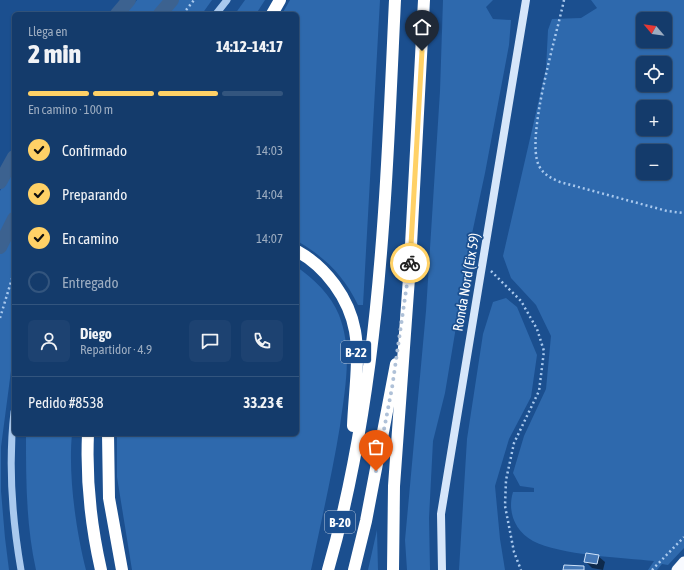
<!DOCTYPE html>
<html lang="es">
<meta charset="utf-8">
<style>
body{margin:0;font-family:"Asap Condensed",sans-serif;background:#1d4271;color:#f1f3f6;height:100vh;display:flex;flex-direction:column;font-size:15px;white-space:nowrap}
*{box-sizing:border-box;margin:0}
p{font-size:13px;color:#9dadc1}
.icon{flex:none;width:22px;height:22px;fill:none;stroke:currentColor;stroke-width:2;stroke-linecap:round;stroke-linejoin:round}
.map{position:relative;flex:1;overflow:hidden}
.panel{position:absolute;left:12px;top:12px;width:287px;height:424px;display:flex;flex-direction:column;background:#143b6b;border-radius:6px;box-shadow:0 1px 3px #0004,0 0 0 1px #33557e}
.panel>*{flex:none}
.needle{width:26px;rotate:299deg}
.tools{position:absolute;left:636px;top:12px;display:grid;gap:8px}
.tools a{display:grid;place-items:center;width:36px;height:36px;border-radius:6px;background:#143b6b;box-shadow:0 1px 3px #0004,0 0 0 1px #33557e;font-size:20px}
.pin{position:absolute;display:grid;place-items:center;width:34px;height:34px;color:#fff;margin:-41px -17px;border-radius:50% 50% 50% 0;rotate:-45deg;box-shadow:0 0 4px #0007}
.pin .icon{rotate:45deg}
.courier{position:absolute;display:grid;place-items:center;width:40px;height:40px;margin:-20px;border:3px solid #ffd166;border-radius:50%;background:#fff;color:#222;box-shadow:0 1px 5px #0007}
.summary em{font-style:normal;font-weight:800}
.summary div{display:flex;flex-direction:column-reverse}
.summary{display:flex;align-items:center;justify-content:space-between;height:68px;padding:0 16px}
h1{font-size:26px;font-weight:800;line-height:30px}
.bar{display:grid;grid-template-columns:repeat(4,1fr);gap:6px 4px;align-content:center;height:48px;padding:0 16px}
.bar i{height:5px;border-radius:3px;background:#33557e}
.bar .current{background:#ffd166}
.bar p{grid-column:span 4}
.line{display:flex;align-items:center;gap:10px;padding:0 16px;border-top:1px solid #33557e}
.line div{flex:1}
.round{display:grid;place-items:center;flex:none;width:42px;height:42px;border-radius:6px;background:#1d4271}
ol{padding:0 16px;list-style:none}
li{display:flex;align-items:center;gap:12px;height:44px}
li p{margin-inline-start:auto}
li .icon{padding:4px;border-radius:50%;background:#ffd166;color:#111;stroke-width:4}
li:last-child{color:#9dadc1}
li i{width:22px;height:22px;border:2px solid #33557e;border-radius:50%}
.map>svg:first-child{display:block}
.green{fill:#2e69ad;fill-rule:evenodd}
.shadow{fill:#0007}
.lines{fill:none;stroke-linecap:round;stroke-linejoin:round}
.canal{stroke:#3c6290;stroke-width:14}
.building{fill:#4478b7;stroke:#cfe3fa}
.path{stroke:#a9c9ee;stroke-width:2.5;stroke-dasharray:2 3;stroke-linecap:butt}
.tertiary{stroke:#a9c9ee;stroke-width:7}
.secondary{stroke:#d6e6fa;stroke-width:8}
.trunk{stroke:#f8faff;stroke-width:11}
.motorway{stroke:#fff;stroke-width:12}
.done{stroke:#afc1d8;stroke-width:4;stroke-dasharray:0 7.2}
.route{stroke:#ffd166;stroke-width:5}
.labels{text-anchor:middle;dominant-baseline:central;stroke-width:3.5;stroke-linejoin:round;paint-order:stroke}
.shield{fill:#1b4f8f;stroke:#bbcadd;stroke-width:1}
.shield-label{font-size:13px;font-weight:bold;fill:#fff}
.street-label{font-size:14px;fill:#fff;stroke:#1b4f8f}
</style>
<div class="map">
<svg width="684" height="570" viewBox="0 0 684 570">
<rect width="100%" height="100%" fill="#1b4f8f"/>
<!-- green -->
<g class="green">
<path d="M137,0H212L202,14H125Z"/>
<path d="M245,0H265L256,14H235Z"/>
<path d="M290,0H380L363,305H358C344,276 325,257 297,241V14H282Z"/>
<path d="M443,0H493L486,7L493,19L511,20L509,45L485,173L470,243L445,393L433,441L429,518L430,570H407L405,540L426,311L440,91Z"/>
<path d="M591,0H684V548L668,565L662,564L657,570H648L654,561C624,558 559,555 533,541C515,531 507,512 513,492H534V488L520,486L513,473L524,436L546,389L551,336L536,305L511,278L503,256L546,69L548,30L552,19L581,18L597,8ZM643,19H665V41H643ZM643,63H665V85H643ZM643,107H665V129H643ZM643,151H665V173H643Z"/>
<path d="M14,166V348L1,447V491L5,538L9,570H0V191Z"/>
<path d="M297,267C314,279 331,295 339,315C353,351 345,389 340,426C332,475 321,522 311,570H132L117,477V434H297Z"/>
<path d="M506,298L517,307L537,355L531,397L509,439L495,486L500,539L505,570H459L467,439L483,334L493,302Z"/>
<path d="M26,434H72C68,475 76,531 86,570H36C26,525 26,480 26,434Z"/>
<path d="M377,530L378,570H368Z"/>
</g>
<!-- shadow -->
<path class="shadow" d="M598,556L605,562L603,570L592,568L585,561Z"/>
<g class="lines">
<!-- canal -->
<g class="canal">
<path d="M117,14L129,0"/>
<path d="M160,14L172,0"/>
<path d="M0,182L14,157"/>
<path d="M0,247L14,219"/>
</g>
</g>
<!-- building -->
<g class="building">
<path d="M586,553L599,555L597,564L584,562Z"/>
<path d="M564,565L584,566V570H563Z"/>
</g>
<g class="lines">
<!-- path -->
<g class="path">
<path d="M564,0C557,34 525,138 539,166C544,175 551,178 560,182L667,211L684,213"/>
<path d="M183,14L194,0"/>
<path d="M491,271L521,301L537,329L544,351L539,391L514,443L506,480L505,506L514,552L521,570"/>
<path d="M0,318L14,272"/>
<path d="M652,570L684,537"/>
</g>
<!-- tertiary -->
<g class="tertiary">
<path d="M216,14L227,0"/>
<path d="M14,412C8,465 12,518 21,570"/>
</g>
<!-- secondary -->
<path class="secondary" d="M442,570L441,514L526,0"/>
<!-- trunk -->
<path class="trunk" d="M677,570L684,562"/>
<!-- motorway -->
<g class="motorway">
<path d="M272,14L280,0"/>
<path d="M297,251C326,267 349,298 355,331C360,360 354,396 353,426"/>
<path d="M88,434C86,479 91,526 101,570"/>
<path d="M108,434L109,498L122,570"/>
<path d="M328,570C381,386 386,190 395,0"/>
<path d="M354,570L366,521L396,364"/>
<path d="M393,570L394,486L410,264L424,0"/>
</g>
</g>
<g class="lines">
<!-- done -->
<path class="done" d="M376,471L392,388L410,263"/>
<!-- route -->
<path class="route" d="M410,263L422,51"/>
</g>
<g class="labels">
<!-- shield labels -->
<g class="shield">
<rect x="341" y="341" width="30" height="22" rx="3"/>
<rect x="325" y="511" width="30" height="22" rx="3"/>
</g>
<g class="shield-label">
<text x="356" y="352">B-22</text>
<text x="340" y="522">B-20</text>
</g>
<!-- street labels -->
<g class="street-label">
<text transform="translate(466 282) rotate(-80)">Ronda Nord (Eix 59)</text>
</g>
</g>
</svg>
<div class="tools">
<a><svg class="needle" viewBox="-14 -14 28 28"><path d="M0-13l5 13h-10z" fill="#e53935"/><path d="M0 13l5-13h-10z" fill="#9dadc1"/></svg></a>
<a><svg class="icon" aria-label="locate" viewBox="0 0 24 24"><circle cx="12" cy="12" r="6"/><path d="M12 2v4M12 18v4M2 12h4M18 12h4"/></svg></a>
<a>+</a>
<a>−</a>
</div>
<div class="pin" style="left:376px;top:471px;background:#ea580c"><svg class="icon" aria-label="bag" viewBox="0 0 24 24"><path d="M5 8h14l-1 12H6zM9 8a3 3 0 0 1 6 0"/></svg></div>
<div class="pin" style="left:422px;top:51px;background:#1f2937"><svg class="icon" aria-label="home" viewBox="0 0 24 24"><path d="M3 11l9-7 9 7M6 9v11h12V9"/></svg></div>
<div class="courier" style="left:410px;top:263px"><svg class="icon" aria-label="bike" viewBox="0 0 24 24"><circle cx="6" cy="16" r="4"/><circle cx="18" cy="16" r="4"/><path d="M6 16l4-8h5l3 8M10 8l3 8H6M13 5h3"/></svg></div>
<section class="panel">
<div class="summary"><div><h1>2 min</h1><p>Llega en</p></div><em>14:12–14:17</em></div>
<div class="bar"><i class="current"></i><i class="current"></i><i class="current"></i><i></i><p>En camino · 100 m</p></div>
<ol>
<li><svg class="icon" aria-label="check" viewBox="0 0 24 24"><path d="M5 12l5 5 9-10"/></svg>Confirmado<p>14:03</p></li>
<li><svg class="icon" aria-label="check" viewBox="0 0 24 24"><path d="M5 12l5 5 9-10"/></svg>Preparando<p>14:04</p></li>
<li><svg class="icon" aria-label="check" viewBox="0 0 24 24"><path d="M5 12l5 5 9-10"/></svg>En camino<p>14:07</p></li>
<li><i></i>Entregado</li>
</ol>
<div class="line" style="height:72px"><a class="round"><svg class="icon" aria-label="person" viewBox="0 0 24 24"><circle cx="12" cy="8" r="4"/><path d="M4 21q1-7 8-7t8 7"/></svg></a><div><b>Diego</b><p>Repartidor · 4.9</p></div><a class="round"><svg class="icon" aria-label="chat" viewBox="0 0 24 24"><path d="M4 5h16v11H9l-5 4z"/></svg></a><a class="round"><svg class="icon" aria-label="phone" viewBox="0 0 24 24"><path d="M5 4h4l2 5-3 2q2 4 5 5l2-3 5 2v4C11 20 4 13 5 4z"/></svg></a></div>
<div class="line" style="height:52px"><div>Pedido #8538</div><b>33.23 €</b></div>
</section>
</div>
